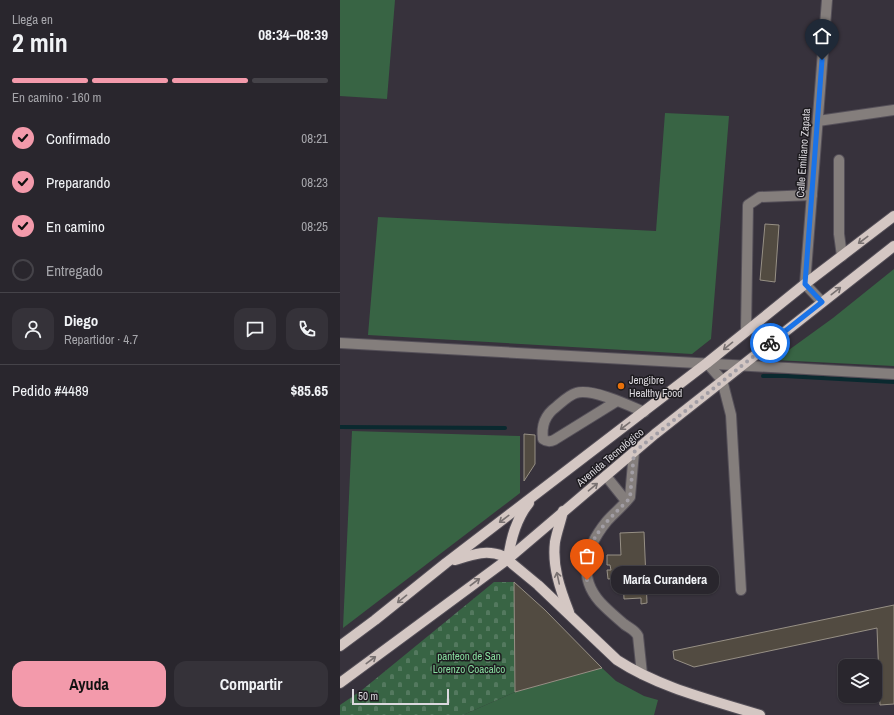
<!DOCTYPE html>
<html lang="es">
<meta charset="utf-8">
<style>
body{margin:0;font-family:"Archivo Narrow",sans-serif;background:#353239;color:#f1f3f6;height:100vh;display:flex;flex-direction:column;font-size:15px;white-space:nowrap}
*{box-sizing:border-box;margin:0}
p{font-size:13px;color:#a5a5aa}
.icon{flex:none;width:22px;height:22px;fill:none;stroke:currentColor;stroke-width:2;stroke-linecap:round;stroke-linejoin:round}
.map{position:relative;flex:1;overflow:hidden}
.sheet{display:flex;flex-direction:column;background:#29262d;width:340px}
.sheet>*{flex:none}
.fabs{position:absolute;left:498px;top:659px;display:grid;gap:8px}
.fabs a{display:grid;place-items:center;width:44px;height:44px;border-radius:8px;background:#29262d;box-shadow:0 1px 3px #0004,0 0 0 1px #454349;font-size:20px}
.scale{position:absolute;left:12px;bottom:10px;width:97px;box-sizing:border-box;padding-left:4px;border:2px solid #dbd8de;border-top:0;font-size:11px;line-height:14px;white-space:nowrap;color:#dbd8de;-webkit-text-stroke:3px #1d1b1f;paint-order:stroke}
.pin{position:absolute;display:grid;place-items:center;width:34px;height:34px;color:#fff;margin:-41px -17px;border-radius:50% 50% 50% 0;rotate:-45deg;box-shadow:0 0 4px #0007}
.pin .icon{rotate:45deg}
.courier{position:absolute;display:grid;place-items:center;width:40px;height:40px;margin:-20px;border:3px solid #1a73e8;border-radius:50%;background:#fff;color:#222;box-shadow:0 1px 5px #0007}
.bubble{position:absolute;height:28px;border-radius:12px;background:#29262d;box-shadow:0 1px 3px #0004,0 0 0 1px #454349;font-size:13px;font-weight:700;line-height:28px;text-align:center}
.headline em{font-style:normal;font-weight:700}
.headline div{display:flex;flex-direction:column-reverse}
.headline{display:flex;align-items:center;justify-content:space-between;height:68px;padding:0 12px}
h1{font-size:26px;font-weight:700;line-height:30px}
.bar{display:grid;grid-template-columns:repeat(4,1fr);gap:6px 4px;align-content:center;height:48px;padding:0 12px}
.bar i{height:5px;border-radius:3px;background:#454349}
.bar .active{background:#f39aab}
.bar p{grid-column:span 4}
.line{display:flex;align-items:center;gap:10px;padding:0 12px;border-top:1px solid #454349}
.line div{flex:1}
.round{display:grid;place-items:center;flex:none;width:42px;height:42px;border-radius:12px;background:#353239}
ol{padding:0 12px;list-style:none}
li{display:flex;align-items:center;gap:12px;height:44px}
li p{margin-inline-start:auto}
li .icon{padding:4px;border-radius:50%;background:#f39aab;color:#111;stroke-width:4}
li:last-child{color:#a5a5aa}
li i{width:22px;height:22px;border:2px solid #454349;border-radius:50%}
.button{display:flex;gap:8px;margin-top:auto;padding:8px 12px}
.button a{flex:1;height:46px;border-radius:12px;background:#f39aab;color:#111;font-size:16px;font-weight:700;line-height:46px;text-align:center}
.button a+a{background:#353239;color:#f1f3f6}
main{display:flex;flex:1;min-height:0}
.map>svg:first-child{display:block}
.grass{fill:#386444}
.cemetery{fill:url(#cemetery-stones)}
.lines{fill:none;stroke-linecap:round;stroke-linejoin:round}
.stream{stroke:#0a292f;stroke-width:4}
.building{fill:#524b41;stroke:#979085}
.minor-casing{stroke:#555059;stroke-width:12}
.major-casing{stroke:#555059;stroke-width:12}
.minor{stroke:#847e7c;stroke-width:10}
.major{stroke:#d4c7c3;stroke-width:10}
.oneway{stroke:#787171}
.done{stroke:#a29ea5;stroke-width:4;stroke-dasharray:0 7.2}
.route{stroke:#1a73e8;stroke-width:5}
.food-dot{fill:#e8710a;stroke:#1d1b1f;stroke-width:1.5}
.labels{text-anchor:middle;dominant-baseline:central;stroke-width:3;stroke-linejoin:round;paint-order:stroke}
.street-label{font-size:11px;fill:#dbd8de;stroke:#1d1b1f}
.poi-label{font-size:11px;fill:#dbd8de;stroke:#1d1b1f;text-anchor:start}
.park-label{font-size:11px;fill:#88de9f;stroke:#1d1b1f}
</style>
<main>
<section class="sheet">
<div class="headline"><div><h1>2 min</h1><p>Llega en</p></div><em>08:34–08:39</em></div>
<div class="bar"><i class="active"></i><i class="active"></i><i class="active"></i><i></i><p>En camino · 160 m</p></div>
<ol>
<li><svg class="icon" aria-label="check" viewBox="0 0 24 24"><path d="M5 12l5 5 9-10"/></svg>Confirmado<p>08:21</p></li>
<li><svg class="icon" aria-label="check" viewBox="0 0 24 24"><path d="M5 12l5 5 9-10"/></svg>Preparando<p>08:23</p></li>
<li><svg class="icon" aria-label="check" viewBox="0 0 24 24"><path d="M5 12l5 5 9-10"/></svg>En camino<p>08:25</p></li>
<li><i></i>Entregado</li>
</ol>
<div class="line" style="height:72px"><a class="round"><svg class="icon" aria-label="person" viewBox="0 0 24 24"><circle cx="12" cy="8" r="4"/><path d="M4 21q1-7 8-7t8 7"/></svg></a><div><b>Diego</b><p>Repartidor · 4.7</p></div><a class="round"><svg class="icon" aria-label="chat" viewBox="0 0 24 24"><path d="M4 5h16v11H9l-5 4z"/></svg></a><a class="round"><svg class="icon" aria-label="phone" viewBox="0 0 24 24"><path d="M5 4h4l2 5-3 2q2 4 5 5l2-3 5 2v4C11 20 4 13 5 4z"/></svg></a></div>
<div class="line" style="height:52px"><div>Pedido #4489</div><b>$85.65</b></div>
<div class="button"><a>Ayuda</a><a>Compartir</a></div>
</section>
<div class="map">
<svg width="554" height="715" viewBox="0 0 554 715">
<defs>
<pattern id="cemetery-stones" width="16" height="16" patternUnits="userSpaceOnUse"><rect width="16" height="16" fill="#386444"/><path d="M2 7V4a2 2 0 0 1 4 0v3zM10 15v-3a2 2 0 0 1 4 0v3z" fill="#54795f"/></pattern>
</defs>
<rect width="100%" height="100%" fill="#37323c"/>
<!-- grass -->
<g class="grass">
<path d="M0,0H55L47,99L0,96Z"/>
<path d="M325,113L389,116L371,339L352,354L28,335L38,217L316,231Z"/>
<path d="M554,269V366L435,360L493,318Z"/>
<path d="M12,431L180,436V493L3,628Z"/>
<path d="M262,668L276,681L304,696L318,700L314,715H123L175,692Z"/>
</g>
<!-- cemetery -->
<path class="cemetery" d="M154,582H174L175,692L123,715H0V705L22,690Z"/>
<g class="lines">
<!-- stream -->
<g class="stream">
<path d="M423,376H445L554,382"/>
<path d="M0,427L165,428"/>
</g>
</g>
<!-- building -->
<g class="building">
<path d="M425,224L439,225L435,282L420,280Z"/>
<path d="M184,434L195,435V464L184,481Z"/>
<path d="M304,532L307,603L301,604V598L284,599L283,578L268,579L267,570H271L270,565H267V555H281L280,533Z"/>
<path d="M174,582L205,610L262,668L175,692Z"/>
<path d="M554,605V704L540,705L537,628L354,667L334,659L333,651Z"/>
</g>
<g class="lines">
<!-- minor casing -->
<g class="minor-casing">
<g id="minor">
<path d="M478,121L554,110"/>
<path d="M499,160V234L502,256"/>
<path d="M482,302L465,284L487,0"/>
<path d="M406,332L408,205L420,197L472,195"/>
<path d="M0,343L554,374"/>
<path d="M367,363L382,380L391,415L401,590"/>
<path d="M277,401L214,440C210,442 207,442 203,439C201,425 205,415 216,407C222,402 229,395 236,393C252,388 288,405 304,412"/>
<path d="M294,452L290,497C283,506 274,513 267,521C245,548 236,579 264,606C270,612 277,618 284,624C289,628 295,630 298,636L302,674"/>
<path d="M266,476L286,501"/>
</g>
</g>
<!-- major casing -->
<g class="major-casing">
<g id="major">
<path d="M223,511C221,521 217,531 215,542C212,566 220,589 229,612"/>
<path d="M168,559C171,538 176,519 189,503"/>
<path d="M115,560C131,555 146,549 163,556L198,585L277,660C320,688 372,700 420,715"/>
<path d="M0,646L35,620L106,563L367,363L465,284L554,216"/>
<path d="M0,683L168,559L315,434L554,246"/>
</g>
</g>
<!-- minor -->
<use href="#minor" class="minor"/>
<!-- major -->
<use href="#major" class="major"/>
</g>
<!-- one-way arrows -->
<defs><path id="oneway-shaft" d="M-6 0H5M1.5-3L5.5 0L1.5 3" fill="none" stroke-width="1.6" stroke-linecap="round" stroke-linejoin="round"/></defs>
<g class="oneway">
<use href="#oneway-shaft" transform="translate(523 240) rotate(143)"/>
<use href="#oneway-shaft" transform="translate(496 291) rotate(-38)"/>
<use href="#oneway-shaft" transform="translate(388 346) rotate(141)"/>
<use href="#oneway-shaft" transform="translate(285 426) rotate(143)"/>
<use href="#oneway-shaft" transform="translate(253 487) rotate(-40)"/>
<use href="#oneway-shaft" transform="translate(164 519) rotate(143)"/>
<use href="#oneway-shaft" transform="translate(218 578) rotate(-102)"/>
<use href="#oneway-shaft" transform="translate(135 582) rotate(-37)"/>
<use href="#oneway-shaft" transform="translate(62 599) rotate(141)"/>
<use href="#oneway-shaft" transform="translate(31 660) rotate(-37)"/>
</g>
<g class="lines">
<!-- done -->
<path class="done" d="M247,580C242,540 266,523 290,498L294,452L430,343"/>
<!-- route -->
<path class="route" d="M430,343L482,302L465,284L482,60"/>
</g>
<!-- markers -->
<circle class="food-dot" cx="281" cy="386" r="4"/>
<g class="labels">
<!-- street labels -->
<g class="street-label">
<text transform="translate(463 153) rotate(-86)">Calle Emiliano Zapata</text>
<text transform="translate(270 457) rotate(-40)">Avenida Tecnológico</text>
</g>
<!-- poi labels -->
<g class="poi-label">
<text x="289" y="380">Jengibre<tspan x="289" dy="13">Healthy Food</tspan></text>
</g>
<!-- park labels -->
<g class="park-label">
<text x="129" y="656">panteon de San<tspan x="129" dy="13">Lorenzo Coacalco</tspan></text>
</g>
</g>
</svg>
<div class="fabs">
<a><svg class="icon" aria-label="layers" viewBox="0 0 24 24"><path d="M12 4l9 5-9 5-9-5zM3 14l9 5 9-5"/></svg></a>
</div>
<div class="scale">50 m</div>
<div class="pin" style="left:247px;top:580px;background:#ea580c"><svg class="icon" aria-label="bag" viewBox="0 0 24 24"><path d="M5 8h14l-1 12H6zM9 8a3 3 0 0 1 6 0"/></svg></div>
<div class="pin" style="left:482px;top:60px;background:#1f2937"><svg class="icon" aria-label="home" viewBox="0 0 24 24"><path d="M3 11l9-7 9 7M6 9v11h12V9"/></svg></div>
<div class="courier" style="left:430px;top:343px"><svg class="icon" aria-label="bike" viewBox="0 0 24 24"><circle cx="6" cy="16" r="4"/><circle cx="18" cy="16" r="4"/><path d="M6 16l4-8h5l3 8M10 8l3 8H6M13 5h3"/></svg></div>
<div class="bubble" style="left:271px;top:566px;width:108px">María Curandera</div>
</div>
</main>
